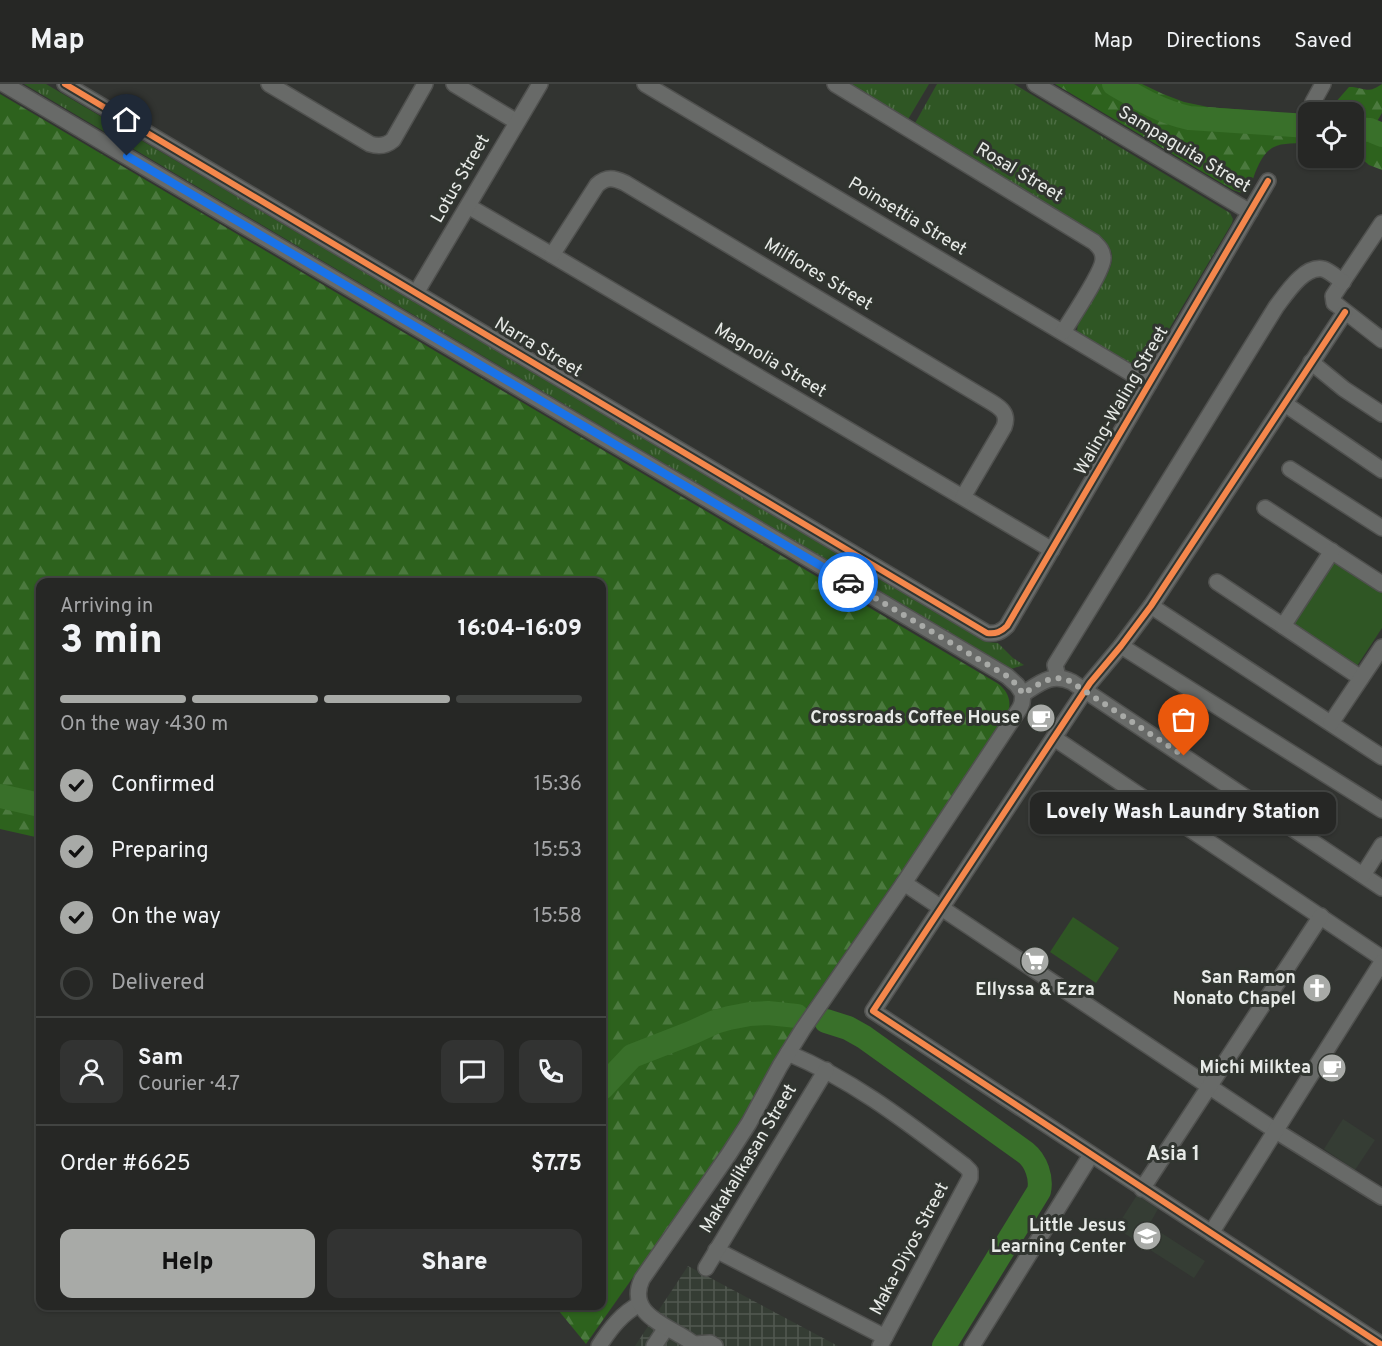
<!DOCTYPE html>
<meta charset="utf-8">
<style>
body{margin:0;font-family:Overpass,sans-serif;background:#323332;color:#f1f3f6;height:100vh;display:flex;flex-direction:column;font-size:22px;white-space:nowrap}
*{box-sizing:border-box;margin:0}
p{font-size:20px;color:#a4a5a7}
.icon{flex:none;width:33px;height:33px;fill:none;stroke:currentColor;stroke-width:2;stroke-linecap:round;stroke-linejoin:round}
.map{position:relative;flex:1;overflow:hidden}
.side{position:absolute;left:36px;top:494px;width:570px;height:732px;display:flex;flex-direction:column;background:#262725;border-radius:12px;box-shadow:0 2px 4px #0004,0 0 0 2px #424442}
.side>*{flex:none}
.controls{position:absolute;left:1298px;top:18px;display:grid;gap:12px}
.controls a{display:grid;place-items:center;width:66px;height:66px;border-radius:12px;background:#262725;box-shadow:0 2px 4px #0004,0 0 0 2px #424442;font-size:30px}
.pin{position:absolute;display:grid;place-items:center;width:51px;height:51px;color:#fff;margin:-62px -26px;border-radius:50% 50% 50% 0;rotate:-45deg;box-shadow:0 0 6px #0007}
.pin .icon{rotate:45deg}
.courier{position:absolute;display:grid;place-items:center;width:60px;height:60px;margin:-30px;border:4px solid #1a73e8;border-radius:50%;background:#fff;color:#222;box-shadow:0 2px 8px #0007}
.bubble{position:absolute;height:42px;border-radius:12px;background:#262725;box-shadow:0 2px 4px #0004,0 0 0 2px #424442;font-size:20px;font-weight:800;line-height:42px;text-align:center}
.head em{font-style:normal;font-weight:800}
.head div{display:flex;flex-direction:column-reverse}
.head{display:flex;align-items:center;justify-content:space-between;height:102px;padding:0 24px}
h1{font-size:39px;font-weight:800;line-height:45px}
.bar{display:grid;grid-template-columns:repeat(4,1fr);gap:9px 6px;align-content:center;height:72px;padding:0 24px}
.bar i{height:8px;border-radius:4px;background:#424442}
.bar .current{background:#a8aaa7}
.bar p{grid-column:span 4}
.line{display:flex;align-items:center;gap:15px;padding:0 24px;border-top:2px solid #424442}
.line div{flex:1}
.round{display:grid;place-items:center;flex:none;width:63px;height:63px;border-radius:12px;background:#323332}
ol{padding:0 24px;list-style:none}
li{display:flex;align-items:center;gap:18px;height:66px}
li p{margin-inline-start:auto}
li .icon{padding:6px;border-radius:50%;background:#a8aaa7;color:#111;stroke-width:4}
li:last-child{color:#a4a5a7}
li i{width:33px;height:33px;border:3px solid #424442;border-radius:50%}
.button{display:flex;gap:12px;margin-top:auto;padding:12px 24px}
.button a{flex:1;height:69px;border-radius:12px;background:#a8aaa7;color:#111;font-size:24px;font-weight:800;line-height:69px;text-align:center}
.button a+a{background:#323332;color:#f1f3f6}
header{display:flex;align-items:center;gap:36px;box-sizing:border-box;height:84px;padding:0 30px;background:#262725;border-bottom:2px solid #424442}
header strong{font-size:28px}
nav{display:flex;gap:33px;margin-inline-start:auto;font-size:21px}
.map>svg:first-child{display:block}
.built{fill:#353d34}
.industrial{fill:url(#industrial-grid)}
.grass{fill:url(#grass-tufts)}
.forest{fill:url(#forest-firs)}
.green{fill:#2f5624}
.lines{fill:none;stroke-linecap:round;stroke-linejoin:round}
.river{stroke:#39702a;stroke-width:24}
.minor-casing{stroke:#50514f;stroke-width:18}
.minor{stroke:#686a68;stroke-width:15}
.cycleway-casing{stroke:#313530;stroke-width:10}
.cycleway{stroke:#f5874c;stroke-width:6}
.done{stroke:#a8aaa7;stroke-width:6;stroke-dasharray:0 10.8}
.route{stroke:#1a73e8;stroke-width:8}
.labels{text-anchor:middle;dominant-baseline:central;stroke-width:6;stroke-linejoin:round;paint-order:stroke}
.street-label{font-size:18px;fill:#e7eae7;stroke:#313530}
.poi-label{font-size:18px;font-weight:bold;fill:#e7eae7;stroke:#313530;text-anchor:end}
.neighbourhood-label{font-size:20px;font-weight:bold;fill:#e7eae7;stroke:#313530}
</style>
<header>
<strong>Map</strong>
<nav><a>Map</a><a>Directions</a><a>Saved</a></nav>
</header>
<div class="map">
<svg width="1382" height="1262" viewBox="0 0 1382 1262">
<defs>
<pattern id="industrial-grid" width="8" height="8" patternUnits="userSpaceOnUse" patternTransform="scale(1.5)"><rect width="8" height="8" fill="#353d34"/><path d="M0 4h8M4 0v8" fill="none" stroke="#525951"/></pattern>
<pattern id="grass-tufts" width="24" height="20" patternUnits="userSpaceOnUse" patternTransform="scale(1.5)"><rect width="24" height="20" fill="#2f5624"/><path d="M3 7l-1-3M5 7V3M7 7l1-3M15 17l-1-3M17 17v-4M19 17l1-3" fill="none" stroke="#4d6e44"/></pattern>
<pattern id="forest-firs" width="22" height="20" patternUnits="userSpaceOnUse" patternTransform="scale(1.5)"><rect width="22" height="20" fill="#2d621d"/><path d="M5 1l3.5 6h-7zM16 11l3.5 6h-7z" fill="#4b793e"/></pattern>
</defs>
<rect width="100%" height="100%" fill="#323431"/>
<!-- built -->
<g class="built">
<path d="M1343,1035L1375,1056L1355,1086L1324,1065Z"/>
<path d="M1137,1111L1158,1125L1149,1141L1205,1177L1194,1194L1116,1144Z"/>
</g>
<!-- industrial -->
<path class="industrial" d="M688,1182L838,1262H635Z"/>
<!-- grass -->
<g class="grass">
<path d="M24,0H46L975,549L987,558L998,559L1013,574L1024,581L1011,585Z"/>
<path d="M846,0H929L907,37Z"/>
<path d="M937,0H1014L1230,129L1233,135L1232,139L1146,284H1139L1080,250L1077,247L1078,239C1086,225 1111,190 1112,176C1113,169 1110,164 1106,159L914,41Z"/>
</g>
<!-- forest -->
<g class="forest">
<path d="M1055,0H1142L1163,10L1184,18L1208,23L1256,27L1308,36V59C1278,60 1268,57 1255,89C1252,98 1250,104 1242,109L1233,106Z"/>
<path d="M1382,0V29L1376,39L1382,46V86L1369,81L1361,74L1353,72V28H1327L1349,3C1366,3 1366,11 1382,0Z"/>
<path d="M0,10L997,599C1006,605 1011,614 1009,625L917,765L797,938L749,1022L715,1077L586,1260L554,1221H602V498H40V754L0,745Z"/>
</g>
<!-- green -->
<g class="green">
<path d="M1332,476L1382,509V544L1357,582L1290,538Z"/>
<path d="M1073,833L1119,864L1096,899L1050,868Z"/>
</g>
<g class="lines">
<!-- river -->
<g class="river">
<path d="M1114,0C1138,14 1161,28 1189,34L1308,42"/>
<path d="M1353,45L1370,46L1382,51"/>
<path d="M0,712L40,721"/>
<path d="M826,937L848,944L864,953L1026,1069C1036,1077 1042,1094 1039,1107L944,1262"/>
<path d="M602,1004L632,972L691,949L715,938L729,934L750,930L768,929L797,932"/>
</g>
<!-- minor casing -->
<g class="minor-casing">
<g id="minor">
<path d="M4,0L1007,592L1017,601L1023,610"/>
<path d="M65,0L987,549C996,550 1001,548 1007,542L1268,97"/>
<path d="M269,0L370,60C379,63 386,62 393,56L425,0"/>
<path d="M454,0L517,38"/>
<path d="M645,0L1149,300"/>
<path d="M835,0L1094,158C1099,163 1103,167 1103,174C1104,186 1071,235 1063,248"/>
<path d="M1035,0L1250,128"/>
<path d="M1313,18L1323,0"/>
<path d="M468,122L552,171L1052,466"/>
<path d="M1382,139L1333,212L1334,219L1337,221L1382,256"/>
<path d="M552,171L597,101C607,92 614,94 625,99L991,318C1001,324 1009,330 1004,343L963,413"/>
<path d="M416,209L540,0"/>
<path d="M1345,228L1151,522L1121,562L1090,599L873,927L1382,1261"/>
<path d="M1311,278L1344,305L1382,330"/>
<path d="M1285,320L1382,386"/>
<path d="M1290,385L1382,444"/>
<path d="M1265,424L1382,500"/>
<path d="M1217,498L1361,594"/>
<path d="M1151,522L1382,673"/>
<path d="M1283,542L1332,467"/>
<path d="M1121,562L1382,726"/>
<path d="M1058,593L1055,581L1276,223C1286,210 1304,181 1323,185C1330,187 1337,194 1343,198"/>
<path d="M1023,610C1040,599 1052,588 1072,598L1382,804"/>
<path d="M1331,639L1382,563"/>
<path d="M1054,654L1382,874"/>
<path d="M1363,791L1382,761"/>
<path d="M904,799L1276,1047L1382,1113"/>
<path d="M788,969C855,997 908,1039 965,1082L970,1087V1094L880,1262"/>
<path d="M1142,1105L1321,832"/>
<path d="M1211,1149L1382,878"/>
<path d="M716,1166L885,1253"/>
<path d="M706,1184L826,986"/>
<path d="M695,1260L710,1259L715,1262"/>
<path d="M599,1262C610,1245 622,1229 640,1220"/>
<path d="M654,1262L666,1244"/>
<path d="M696,1262C676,1243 624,1234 642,1195L729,1070L749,1039L780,982L803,945L904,799L1020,624L1022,619L1023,610"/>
<path d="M972,1262L1091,1071"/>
</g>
</g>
<!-- minor -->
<use href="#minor" class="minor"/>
<!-- cycleway casing -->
<g class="cycleway-casing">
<g id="cycleway">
<path d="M65,0L987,549C996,550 1001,548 1007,542L1268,97"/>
<path d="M1345,228L1151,522L1121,562L1090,599L873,927L1382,1261"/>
</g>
</g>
<!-- cycleway -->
<use href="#cycleway" class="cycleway"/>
</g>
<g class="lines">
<!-- done -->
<path class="done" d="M848,498L1007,592L1017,601L1023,610C1037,601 1051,590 1068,596L1184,672"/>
<!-- route -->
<path class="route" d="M127,72L848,498"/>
</g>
<!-- icons -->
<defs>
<g id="cafe-disc" transform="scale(1.5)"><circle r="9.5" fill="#a8aaa7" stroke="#313530"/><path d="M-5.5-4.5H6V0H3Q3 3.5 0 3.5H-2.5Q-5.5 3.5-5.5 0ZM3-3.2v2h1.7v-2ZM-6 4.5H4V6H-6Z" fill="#fff"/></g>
<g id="supermarket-disc" transform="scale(1.5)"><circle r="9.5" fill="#a8aaa7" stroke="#313530"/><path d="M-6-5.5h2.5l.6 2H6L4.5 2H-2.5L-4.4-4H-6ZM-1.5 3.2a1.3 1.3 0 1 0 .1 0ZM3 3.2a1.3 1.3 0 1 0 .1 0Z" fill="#fff"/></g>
<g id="church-disc" transform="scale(1.5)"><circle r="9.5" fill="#a8aaa7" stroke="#313530"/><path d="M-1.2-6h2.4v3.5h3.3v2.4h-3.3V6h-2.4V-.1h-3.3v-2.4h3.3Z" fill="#fff"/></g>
<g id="school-disc" transform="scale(1.5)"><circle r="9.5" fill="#a8aaa7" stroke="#313530"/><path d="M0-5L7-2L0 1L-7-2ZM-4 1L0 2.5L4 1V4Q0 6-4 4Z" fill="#fff"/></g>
</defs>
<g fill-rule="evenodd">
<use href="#cafe-disc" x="1041" y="634"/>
<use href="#supermarket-disc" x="1035" y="877"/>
<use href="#church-disc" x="1317" y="904"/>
<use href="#cafe-disc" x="1332" y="984"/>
<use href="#school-disc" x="1147" y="1152"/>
</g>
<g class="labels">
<!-- street labels -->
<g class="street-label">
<text transform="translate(1184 66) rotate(31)">Sampaguita Street</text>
<text transform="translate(1019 89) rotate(31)">Rosal Street</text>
<text transform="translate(461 95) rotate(-60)">Lotus Street</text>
<text transform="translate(907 133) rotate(31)">Poinsettia Street</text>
<text transform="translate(818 191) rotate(31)">Milflores Street</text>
<text transform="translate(538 264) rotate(31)">Narra Street</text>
<text transform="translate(770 277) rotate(31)">Magnolia Street</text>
<text transform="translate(1122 317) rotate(-60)">Waling-Waling Street</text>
<text transform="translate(749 1075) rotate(-59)">Makakalikasan Street</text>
<text transform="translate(910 1165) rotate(-62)">Maka-Diyos Street</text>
</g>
<!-- poi labels -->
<g class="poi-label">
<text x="1020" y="634">Crossroads Coffee House</text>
<text x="1296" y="894">San Ramon<tspan x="1296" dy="21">Nonato Chapel</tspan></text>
<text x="1035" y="906" text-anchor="middle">Ellyssa &amp; Ezra</text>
<text x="1311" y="984">Michi Milktea</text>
<text x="1126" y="1142">Little Jesus<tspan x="1126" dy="21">Learning Center</tspan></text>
</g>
<!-- neighbourhood labels -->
<g class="neighbourhood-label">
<text x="1173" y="1071">Asia 1</text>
</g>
</g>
</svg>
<div class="controls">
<a><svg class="icon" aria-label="locate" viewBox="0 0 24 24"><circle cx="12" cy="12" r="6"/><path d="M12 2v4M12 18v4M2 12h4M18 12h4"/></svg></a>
</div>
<div class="pin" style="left:1184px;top:672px;background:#ea580c"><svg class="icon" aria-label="bag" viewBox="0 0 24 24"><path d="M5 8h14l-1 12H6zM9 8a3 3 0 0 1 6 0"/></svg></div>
<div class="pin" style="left:127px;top:72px;background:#1f2937"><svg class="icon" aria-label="home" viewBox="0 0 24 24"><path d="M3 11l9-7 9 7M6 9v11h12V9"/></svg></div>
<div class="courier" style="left:848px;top:498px"><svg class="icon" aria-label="car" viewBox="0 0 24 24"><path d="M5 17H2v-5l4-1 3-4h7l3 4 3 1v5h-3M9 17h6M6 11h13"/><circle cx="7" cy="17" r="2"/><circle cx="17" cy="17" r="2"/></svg></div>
<div class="bubble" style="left:1030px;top:708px;width:306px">Lovely Wash Laundry Station</div>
<section class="side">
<div class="head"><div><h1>3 min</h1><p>Arriving in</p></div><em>16:04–16:09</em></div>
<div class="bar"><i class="current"></i><i class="current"></i><i class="current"></i><i></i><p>On the way · 430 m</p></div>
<ol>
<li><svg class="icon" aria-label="check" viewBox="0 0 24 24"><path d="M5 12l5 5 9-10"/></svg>Confirmed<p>15:36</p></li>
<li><svg class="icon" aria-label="check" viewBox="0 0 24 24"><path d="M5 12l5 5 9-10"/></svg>Preparing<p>15:53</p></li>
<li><svg class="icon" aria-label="check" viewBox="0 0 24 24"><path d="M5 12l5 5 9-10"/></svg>On the way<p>15:58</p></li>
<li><i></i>Delivered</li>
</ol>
<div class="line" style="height:108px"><a class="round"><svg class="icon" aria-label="person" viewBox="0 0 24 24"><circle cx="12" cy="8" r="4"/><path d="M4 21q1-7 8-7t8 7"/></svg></a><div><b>Sam</b><p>Courier · 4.7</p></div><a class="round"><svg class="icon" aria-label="chat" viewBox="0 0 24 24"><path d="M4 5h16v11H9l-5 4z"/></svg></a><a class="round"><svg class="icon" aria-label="phone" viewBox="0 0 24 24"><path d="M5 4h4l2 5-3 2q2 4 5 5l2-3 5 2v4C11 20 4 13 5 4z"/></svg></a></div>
<div class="line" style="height:78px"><div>Order #6625</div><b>$7.75</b></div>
<div class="button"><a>Help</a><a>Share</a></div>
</section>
</div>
